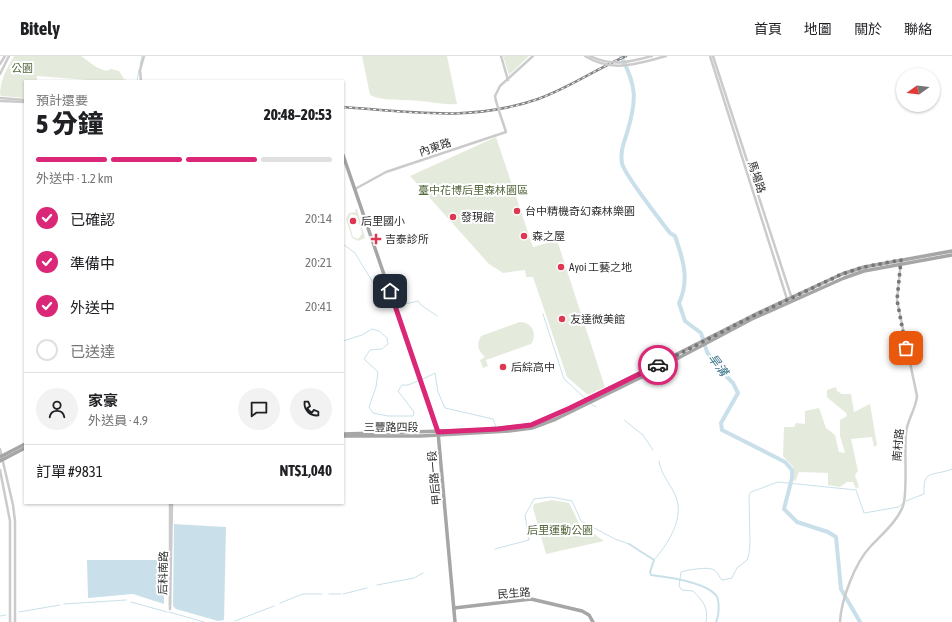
<!DOCTYPE html>
<html lang="zh-TW">
<meta charset="utf-8">
<style>
body{margin:0;font-family:"Asap Condensed","Noto Sans TC",sans-serif;background:#f2f2f2;color:#202124;height:100vh;display:flex;flex-direction:column;font-size:15px;white-space:nowrap}
*{box-sizing:border-box;margin:0}
p{font-size:13px;color:#757577}
.icon{flex:none;width:22px;height:22px;fill:none;stroke:currentColor;stroke-width:2;stroke-linecap:round;stroke-linejoin:round}
.map{position:relative;flex:1;overflow:hidden}
.panel{position:absolute;left:24px;top:24px;width:320px;height:424px;display:flex;flex-direction:column;background:#fff;border-radius:0px;box-shadow:0 1px 3px #0004}
.panel>*{flex:none}
.needle{width:26px;rotate:255deg}
.fabs{position:absolute;left:896px;top:12px;display:grid;gap:8px}
.fabs a{display:grid;place-items:center;width:44px;height:44px;border-radius:50%;background:#fff;box-shadow:0 1px 3px #0004;font-size:20px}
.pin{position:absolute;display:grid;place-items:center;width:34px;height:34px;color:#fff;margin:-17px;border-radius:8px;box-shadow:0 2px 6px #0006}
.courier{position:absolute;display:grid;place-items:center;width:40px;height:40px;margin:-20px;border:3px solid #db2777;border-radius:50%;background:#fff;color:#222;box-shadow:0 1px 5px #0007}
.summary em{font-style:normal;font-weight:800}
.summary div{display:flex;flex-direction:column-reverse}
.summary{display:flex;align-items:center;justify-content:space-between;height:68px;padding:0 12px}
h1{font-size:26px;font-weight:800;line-height:30px}
.bar{display:grid;grid-template-columns:repeat(4,1fr);gap:6px 4px;align-content:center;height:48px;padding:0 12px}
.bar i{height:5px;border-radius:3px;background:#e0e0e0}
.bar .selected{background:#db2777}
.bar p{grid-column:span 4}
.line{display:flex;align-items:center;gap:10px;padding:0 12px;border-top:1px solid #e0e0e0}
.line div{flex:1}
.round{display:grid;place-items:center;flex:none;width:42px;height:42px;border-radius:21px;background:#f2f2f2}
ol{padding:0 12px;list-style:none}
li{display:flex;align-items:center;gap:12px;height:44px}
li p{margin-inline-start:auto}
li .icon{padding:4px;border-radius:50%;background:#db2777;color:#fff;stroke-width:4}
li:last-child{color:#757577}
li i{width:22px;height:22px;border:2px solid #e0e0e0;border-radius:50%}
header{display:flex;align-items:center;gap:24px;box-sizing:border-box;height:56px;padding:0 20px;background:#fff;border-bottom:1px solid #e0e0e0}
header strong{font-size:19px}
nav{display:flex;gap:22px;margin-inline-start:auto;font-size:14px}
.map>svg:first-child{display:block}
.green{fill:#e5ebdc;fill-rule:evenodd}
.water{fill:#c9e0ea}
.lines{fill:none;stroke-linecap:round;stroke-linejoin:round}
.stream{stroke:#c9e0ea;stroke-width:1}
.canal{stroke:#c9e0ea;stroke-width:2}
.river{stroke:#c9e0ea;stroke-width:4}
.minor{stroke:#cbcbcb;stroke-width:2.5}
.major{stroke:#a6a6a6;stroke-width:3.5}
.rail-casing{stroke:#838383;stroke-width:2.5}
.rail{stroke:#fff;stroke-width:1;stroke-dasharray:3;stroke-linecap:butt}
.minor-bridge{stroke:#cbcbcb;stroke-width:2.5}
.done{stroke:#777;stroke-width:4;stroke-dasharray:0 7.2}
.route{stroke:#db2777;stroke-width:5}
.poi-dot{fill:#de3752;stroke:#fff;stroke-width:1.5}
.labels{text-anchor:middle;dominant-baseline:central;stroke-width:4;stroke-linejoin:round;paint-order:stroke}
.park-label{font-size:11px;fill:#55683d;stroke:#fff}
.street-label{font-size:11px;fill:#2e2e2e;stroke:#fff}
.poi-label{font-size:11px;fill:#2e2e2e;stroke:#fff;text-anchor:start}
.water-label{font-size:12px;font-style:italic;fill:#3f768d;stroke:#fff}
</style>
<header>
<strong>Bitely</strong>
<nav><a>首頁</a><a>地圖</a><a>關於</a><a>聯絡</a></nav>
</header>
<div class="map">
<svg width="952" height="566" viewBox="0 0 952 566">
<rect width="100%" height="100%" fill="#fff"/>
<!-- green -->
<g class="green">
<path d="M14,0H81L96,11L106,15L111,13L119,15L124,23L130,25H102L37,20V25H25V42L2,40L0,39C0,24 7,12 14,0Z"/>
<path d="M362,0H447L457,48C444,49 432,46 420,45C404,43 384,46 370,39Z"/>
<path d="M503,0H529L509,19Z"/>
<path d="M496,81L533,191L557,184L605,331L588,339L567,321L533,221H526L525,214L503,217L489,208L410,120Z"/>
<path d="M355,153H357L365,182L358,185L352,182L346,163L349,157L356,156ZM351,158L357,160L362,178L358,183L353,181L348,164Z"/>
<path d="M520,266C532,266 538,278 531,288L486,304L488,310L483,312L480,304L485,301C478,295 476,288 481,280Z"/>
<path d="M836,331L837,335L842,338H851L854,356L870,348L877,389L874,391L872,381L851,383L858,415L855,419L859,431L856,433L853,426H847L840,431L828,429V417L799,416L795,426L792,418L794,415L793,411L783,400L784,371H794L796,367L805,368V355L819,352L826,372L835,379L839,396L845,397L840,380V364L847,360L846,357L827,341V334Z"/>
<path d="M552,444L569,447L579,467L604,485L546,498L533,452L534,448Z"/>
</g>
<!-- water -->
<g class="water">
<path d="M174,468L226,471L224,564L218,565L176,553L173,550Z"/>
<path d="M87,504H164V548L133,538L88,542Z"/>
</g>
<g class="lines">
<!-- stream -->
<g class="stream">
<path d="M140,9L142,0"/>
<path d="M137,25L139,14"/>
<path d="M343,188L355,197L380,238L383,247L394,249"/>
<path d="M397,250L418,245L421,249L437,260"/>
<path d="M543,258L564,323L586,343"/>
<path d="M343,285L362,279L372,273L379,275L387,282L388,288L382,293L370,294L364,303L378,316L376,331L369,351L373,357L388,360H413L414,356L398,335L402,329H408L418,325"/>
<path d="M421,324L435,317L438,336L445,352L493,363L496,371"/>
<path d="M591,348L596,351"/>
<path d="M624,364L643,379L653,394"/>
<path d="M906,445L924,438C923,413 931,421 952,413"/>
<path d="M495,493L529,484L525,459L534,443L551,441L572,445L581,465L615,483L629,488"/>
<path d="M654,504C667,489 683,465 677,444C673,430 661,420 659,405"/>
<path d="M377,529L414,522L423,517"/>
<path d="M329,538H341"/>
<path d="M343,538L367,532"/>
<path d="M131,546L167,556"/>
<path d="M280,547L303,538H322"/>
<path d="M64,548L126,544"/>
<path d="M19,556L60,549"/>
<path d="M169,556L204,566"/>
<path d="M0,560L6,559"/>
<path d="M235,565L274,550"/>
<path d="M706,566C709,552 703,545 693,535L682,534L679,530L681,516C688,514 708,510 714,514C718,516 719,521 722,524L732,522L737,512L747,504L749,498L750,487L749,439L751,436L778,426L856,434L864,457L899,451L903,447"/>
</g>
<!-- canal -->
<path class="canal" d="M629,488L654,504L650,516L651,519C668,521 704,526 716,539C720,544 719,560 716,566"/>
<!-- river -->
<path class="river" d="M621,0C637,31 637,43 627,77C624,86 620,96 622,107C623,117 661,165 670,177L675,180C683,203 690,224 679,247L685,265L701,277L707,296L718,312L733,327L738,337L721,367L722,374L785,406L792,414V422L784,453L797,466L828,476L836,481L841,533L860,566"/>
<!-- minor -->
<g class="minor">
<path d="M501,0L508,24"/>
<path d="M710,0L787,243"/>
<path d="M713,0L792,243"/>
<path d="M0,8L5,0"/>
<path d="M0,18L9,0"/>
<path d="M141,25L140,14L144,0"/>
<path d="M0,42L25,44"/>
<path d="M0,45L25,46"/>
<path d="M496,45L495,40L500,30L533,0"/>
<path d="M355,133L386,116L506,76L500,58"/>
<path d="M0,393L13,449L15,465V566"/>
<path d="M0,414L10,465V566"/>
<path d="M170,549L172,447"/>
<path d="M170,553V447"/>
<path d="M840,566C841,544 855,507 870,491C881,479 897,466 903,450C908,436 904,396 906,377C907,364 916,353 917,340L897,244L901,204"/>
</g>
<!-- major -->
<g class="major">
<path d="M343,99L438,376L455,566"/>
<path d="M343,378L477,374L531,369L570,352L758,257L842,218L864,211L952,195"/>
<path d="M343,380H421L509,375L532,372L556,363L650,317L752,263L844,222L864,215L952,199"/>
<path d="M0,401L25,388"/>
<path d="M0,405L25,392"/>
<path d="M454,552L531,543L582,555L589,559L593,566"/>
</g>
<!-- rail casing -->
<g class="rail-casing">
<path id="rail" d="M343,51C411,56 472,66 538,43C569,32 596,13 626,0"/>
</g>
<!-- rail -->
<use href="#rail" class="rail"/>
<!-- minor-bridge -->
<g class="minor-bridge">
<path d="M585,0C612,17 637,8 666,0"/>
<path d="M590,0C612,11 630,6 652,0"/>
<path d="M496,45L500,58"/>
</g>
</g>
<g class="lines">
<!-- done -->
<path class="done" d="M658,309L749,262L842,218L864,211L901,204L897,244L906,292"/>
<!-- route -->
<path class="route" d="M390,235L438,376L498,373L531,369L570,352L658,309"/>
</g>
<!-- markers -->
<g class="poi-dot">
<circle cx="517" cy="155" r="4"/>
<circle cx="453" cy="161" r="4"/>
<circle cx="353" cy="165" r="4"/>
<circle cx="524" cy="180" r="4"/>
<path d="M374 177h4v4h4v4h-4v4h-4v-4h-4v-4h4z"/>
<circle cx="561" cy="211" r="4"/>
<circle cx="562" cy="263" r="4"/>
<circle cx="503" cy="311" r="4"/>
</g>
<g class="labels">
<!-- park labels -->
<g class="park-label">
<text x="22" y="12">公園</text>
<text x="473" y="134">臺中花博后里森林園區</text>
<text x="560" y="474">后里運動公園</text>
</g>
<!-- street labels -->
<g class="street-label">
<text transform="translate(435 91) rotate(-18)">內東路</text>
<text transform="translate(757 121) rotate(72)">馬場路</text>
<text x="391" y="371">三豐路四段</text>
<text transform="translate(898 389) rotate(-85)">南村路</text>
<text transform="translate(434 422) rotate(-95)">甲后路一段</text>
<text transform="translate(163 517) rotate(-89)">后科南路</text>
<text transform="translate(514 537) rotate(-4)">民生路</text>
</g>
<!-- poi labels -->
<g class="poi-label">
<text x="525" y="155">台中精機奇幻森林樂園</text>
<text x="461" y="161">發現館</text>
<text x="361" y="165">后里國小</text>
<text x="532" y="180">森之屋</text>
<text x="385" y="183">吉泰診所</text>
<text x="569" y="211">Ayoi 工藝之地</text>
<text x="570" y="263">友達微美館</text>
<text x="511" y="311">后綜高中</text>
</g>
<!-- water labels -->
<g class="water-label">
<text transform="translate(718 309) rotate(53)">旱溝</text>
</g>
</g>
</svg>
<div class="fabs">
<a><svg class="needle" viewBox="-14 -14 28 28"><path d="M0-13l5 13h-10z" fill="#e53935"/><path d="M0 13l5-13h-10z" fill="#757577"/></svg></a>
</div>
<div class="pin" style="left:906px;top:292px;background:#ea580c"><svg class="icon" aria-label="bag" viewBox="0 0 24 24"><path d="M5 8h14l-1 12H6zM9 8a3 3 0 0 1 6 0"/></svg></div>
<div class="pin" style="left:390px;top:235px;background:#1f2937"><svg class="icon" aria-label="home" viewBox="0 0 24 24"><path d="M3 11l9-7 9 7M6 9v11h12V9"/></svg></div>
<div class="courier" style="left:658px;top:309px"><svg class="icon" aria-label="car" viewBox="0 0 24 24"><path d="M5 17H2v-5l4-1 3-4h7l3 4 3 1v5h-3M9 17h6M6 11h13"/><circle cx="7" cy="17" r="2"/><circle cx="17" cy="17" r="2"/></svg></div>
<section class="panel">
<div class="summary"><div><h1>5 分鐘</h1><p>預計還要</p></div><em>20:48–20:53</em></div>
<div class="bar"><i class="selected"></i><i class="selected"></i><i class="selected"></i><i></i><p>外送中 · 1.2 km</p></div>
<ol>
<li><svg class="icon" aria-label="check" viewBox="0 0 24 24"><path d="M5 12l5 5 9-10"/></svg>已確認<p>20:14</p></li>
<li><svg class="icon" aria-label="check" viewBox="0 0 24 24"><path d="M5 12l5 5 9-10"/></svg>準備中<p>20:21</p></li>
<li><svg class="icon" aria-label="check" viewBox="0 0 24 24"><path d="M5 12l5 5 9-10"/></svg>外送中<p>20:41</p></li>
<li><i></i>已送達</li>
</ol>
<div class="line" style="height:72px"><a class="round"><svg class="icon" aria-label="person" viewBox="0 0 24 24"><circle cx="12" cy="8" r="4"/><path d="M4 21q1-7 8-7t8 7"/></svg></a><div><b>家豪</b><p>外送員 · 4.9</p></div><a class="round"><svg class="icon" aria-label="chat" viewBox="0 0 24 24"><path d="M4 5h16v11H9l-5 4z"/></svg></a><a class="round"><svg class="icon" aria-label="phone" viewBox="0 0 24 24"><path d="M5 4h4l2 5-3 2q2 4 5 5l2-3 5 2v4C11 20 4 13 5 4z"/></svg></a></div>
<div class="line" style="height:52px"><div>訂單 #9831</div><b>NT$1,040</b></div>
</section>
</div>
